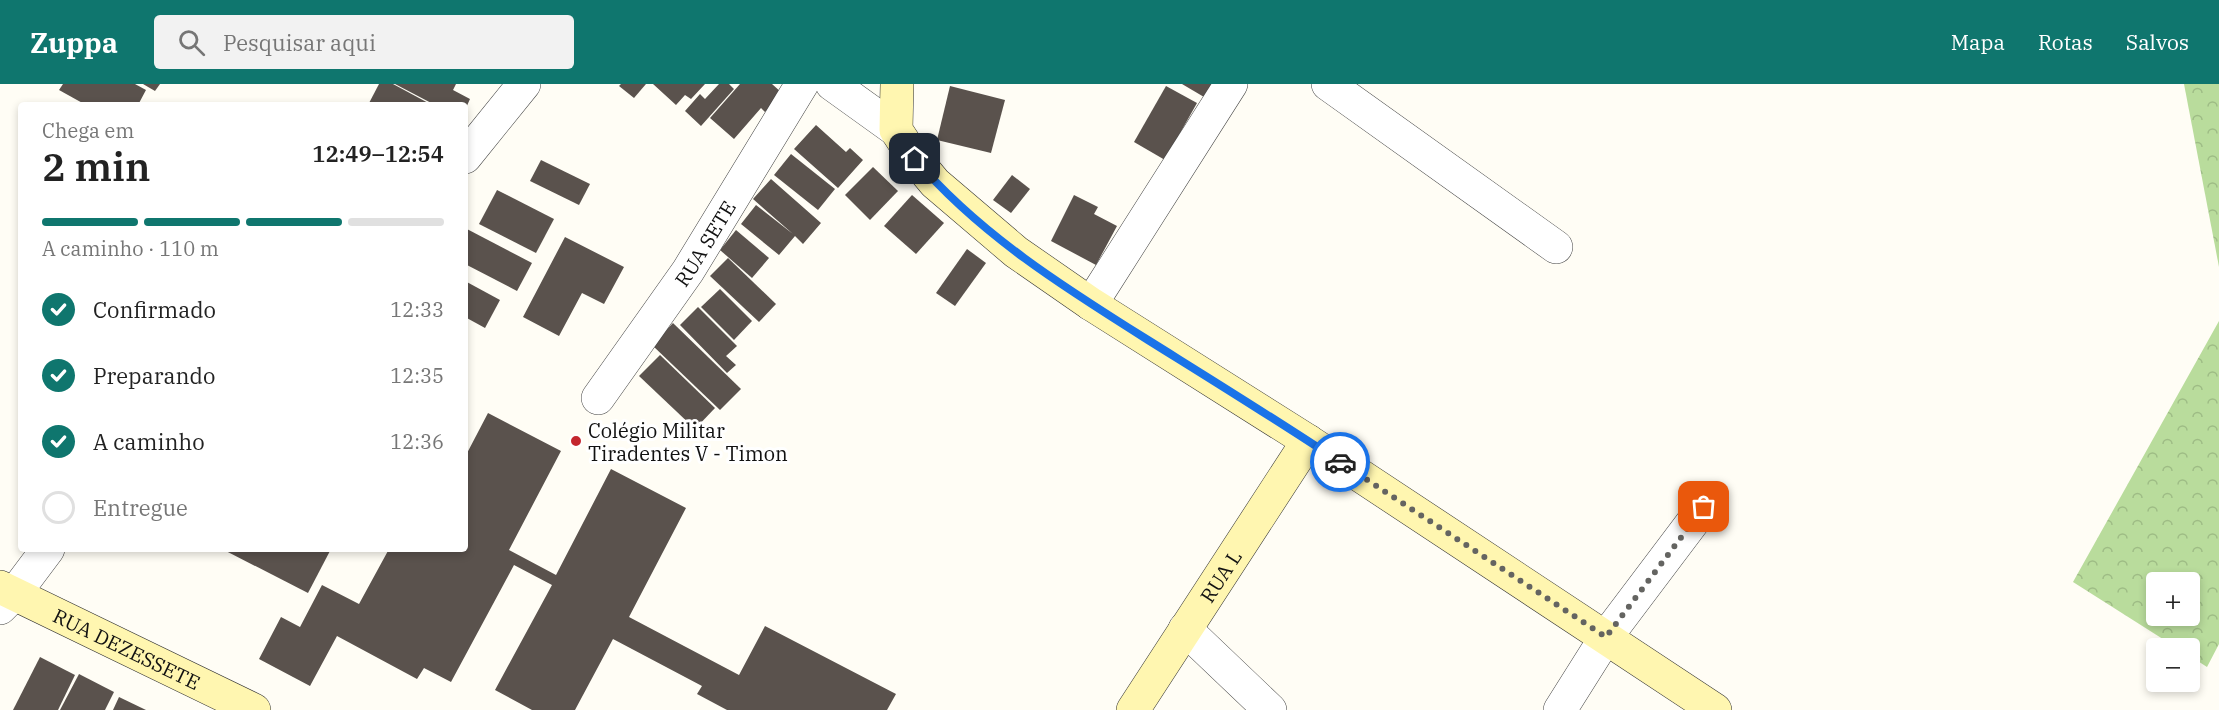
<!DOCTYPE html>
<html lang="pt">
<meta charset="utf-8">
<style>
body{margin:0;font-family:"IBM Plex Serif",serif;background:#f2f2f2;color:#222;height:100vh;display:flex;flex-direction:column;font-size:22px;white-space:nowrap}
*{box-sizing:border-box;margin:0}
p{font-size:20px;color:#767676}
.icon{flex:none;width:33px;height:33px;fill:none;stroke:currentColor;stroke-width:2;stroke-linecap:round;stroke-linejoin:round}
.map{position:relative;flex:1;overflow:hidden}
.panel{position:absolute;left:18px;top:18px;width:450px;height:450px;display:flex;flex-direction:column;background:#fff;border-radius:6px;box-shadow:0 3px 9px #0003}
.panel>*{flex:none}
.controls{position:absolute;left:2146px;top:488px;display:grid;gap:12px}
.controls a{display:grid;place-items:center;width:54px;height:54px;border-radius:6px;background:#fff;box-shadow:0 3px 9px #0003;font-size:30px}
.pin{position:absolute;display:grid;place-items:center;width:51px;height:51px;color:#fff;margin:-26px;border-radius:12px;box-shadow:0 3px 9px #0006}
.courier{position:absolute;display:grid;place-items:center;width:60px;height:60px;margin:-30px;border:4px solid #1a73e8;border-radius:50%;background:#fff;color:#222;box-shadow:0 2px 8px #0007}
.head em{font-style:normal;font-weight:600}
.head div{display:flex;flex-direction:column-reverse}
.head{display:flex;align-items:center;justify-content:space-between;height:102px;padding:0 24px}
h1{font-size:39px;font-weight:600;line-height:45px}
.bar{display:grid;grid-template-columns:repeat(4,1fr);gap:9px 6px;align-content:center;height:72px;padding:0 24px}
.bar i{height:8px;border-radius:4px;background:#e0e0e0}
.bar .current{background:#0f766e}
.bar p{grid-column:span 4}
ol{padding:0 24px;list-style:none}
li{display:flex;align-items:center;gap:18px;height:66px}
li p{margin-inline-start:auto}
li .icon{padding:6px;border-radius:50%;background:#0f766e;color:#fff;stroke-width:4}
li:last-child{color:#767676}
li i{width:33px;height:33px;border:3px solid #e0e0e0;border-radius:50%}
header{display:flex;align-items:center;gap:36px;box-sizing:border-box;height:84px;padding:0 30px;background:#0f766e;color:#fff}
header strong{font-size:28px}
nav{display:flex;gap:33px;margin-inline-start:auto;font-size:21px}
.search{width:420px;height:54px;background:#f2f2f2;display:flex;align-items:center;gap:15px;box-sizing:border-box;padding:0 21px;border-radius:6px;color:#767676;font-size:22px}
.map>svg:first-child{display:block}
.forest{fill:url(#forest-crowns);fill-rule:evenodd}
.building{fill:#5a524d}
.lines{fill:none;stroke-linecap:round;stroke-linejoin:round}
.street-casing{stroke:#444;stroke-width:34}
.secondary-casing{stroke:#333;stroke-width:34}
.street{stroke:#fff;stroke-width:33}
.secondary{stroke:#fff6b0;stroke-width:33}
.done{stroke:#646461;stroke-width:6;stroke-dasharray:0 10.8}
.route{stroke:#1a73e8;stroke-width:8}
.poi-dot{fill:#c4262e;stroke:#fff;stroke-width:2}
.labels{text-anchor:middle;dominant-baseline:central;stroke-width:6;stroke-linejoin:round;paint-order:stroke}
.street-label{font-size:20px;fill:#111;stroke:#fff}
.poi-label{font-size:20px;fill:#111;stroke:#fff;text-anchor:start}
</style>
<header>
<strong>Zuppa</strong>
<div class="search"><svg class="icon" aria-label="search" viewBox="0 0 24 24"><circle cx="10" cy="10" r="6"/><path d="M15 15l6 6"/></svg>Pesquisar aqui</div>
<nav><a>Mapa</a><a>Rotas</a><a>Salvos</a></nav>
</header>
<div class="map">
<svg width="2219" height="626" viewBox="0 0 2219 626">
<defs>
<pattern id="forest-crowns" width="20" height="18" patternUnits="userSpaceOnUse" patternTransform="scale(1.5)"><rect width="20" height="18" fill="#b9dc9c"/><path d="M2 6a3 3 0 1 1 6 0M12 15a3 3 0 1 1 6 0" fill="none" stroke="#9ebc85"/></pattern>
</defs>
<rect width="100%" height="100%" fill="#fffdf5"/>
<!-- forest -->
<g class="forest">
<path d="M2184,0H2219V183Z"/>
<path d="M2219,237V560L2207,583L2190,572V564H2177L2073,498ZM2157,498H2190V531H2157Z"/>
</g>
<!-- building -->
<g class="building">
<path d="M63,0H135L146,6L138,21H86L59,6Z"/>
<path d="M143,0H160L155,7Z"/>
<path d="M379,0H393L432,21H368Z"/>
<path d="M395,0H456L453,6L470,15L465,26V21H435Z"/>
<path d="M621,0H646L634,14L619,2Z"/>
<path d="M653,0H705L691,15L685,11L676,21Z"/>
<path d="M719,0H729L734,5L701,42L685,27L700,10L705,15Z"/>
<path d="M740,0H772L782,9L765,28L761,24L734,55L710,34Z"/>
<path d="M1182,0H1212L1204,13Z"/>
<path d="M950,2L1005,16L991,69L937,56Z"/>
<path d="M1166,2L1197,19L1165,76L1134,58Z"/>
<path d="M816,41L846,68L850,64L863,76L838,104L794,65Z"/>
<path d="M791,70L835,105L818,126L774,91Z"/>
<path d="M541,76L590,100L579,121L530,97Z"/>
<path d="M873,83L898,107L870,136L845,111Z"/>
<path d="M1012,91L1030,105L1011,129L993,116Z"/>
<path d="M771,95L821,139L803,160L795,152L779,171L741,140L756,121L793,150L753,115Z"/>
<path d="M497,106L554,135L536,169L479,140Z"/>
<path d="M912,111L944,139L916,170L884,142Z"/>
<path d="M1074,111L1098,123L1094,130L1117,142L1096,181L1051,157Z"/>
<path d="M465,144L532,179L517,207L465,180Z"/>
<path d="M736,146L769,174L752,194L720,166Z"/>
<path d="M565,153L624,183L604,220L582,209L559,252L523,233Z"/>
<path d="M967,165L986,179L955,222L936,209Z"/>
<path d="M728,174L776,220L759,238L710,192Z"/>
<path d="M465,197L500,216L485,244L465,233Z"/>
<path d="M720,205L752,237L734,256L701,223Z"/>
<path d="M698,223L737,262L726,272L736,281L727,289L680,241Z"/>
<path d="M673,239L741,305L720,326L652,261Z"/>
<path d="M660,271L715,324L695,345L639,292Z"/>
<path d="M488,329L561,367L509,466L556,491L611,385L686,424L629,533L739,591L765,542L896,610L887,626H727L697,610L702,602L613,555L575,626H532L495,606L552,501L514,481L451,598L424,584L417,595L337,552L310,602L259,575L281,533L300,543L322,501L359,520L389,465H465V373Z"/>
<path d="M222,465H331L308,509Z"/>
<path d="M40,573L75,591L58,626H13Z"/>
<path d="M79,590L114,608L105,626H60Z"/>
<path d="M119,613L146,626H113Z"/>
</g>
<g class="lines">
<!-- street casing -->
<g class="street-casing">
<g id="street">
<path d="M832,0L896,46"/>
<path d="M1328,0L1556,163"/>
<path d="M465,73L524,0"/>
<path d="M1091,220L1231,0"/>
<path id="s1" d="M598,314L688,187L802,0"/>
<path d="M0,524L15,509L48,465"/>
<path d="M1185,545L1270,626"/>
<path d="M1560,626L1606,553L1704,423"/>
</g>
</g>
<!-- secondary casing -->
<g class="secondary-casing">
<g id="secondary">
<path d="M897,0L896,46L915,75L935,99L1016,168L1091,220L1308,357L1715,626"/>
<path id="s2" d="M0,503L254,626"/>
<path id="s3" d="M1133,626L1308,357"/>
</g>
</g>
<!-- street -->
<use href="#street" class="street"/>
<!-- secondary -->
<use href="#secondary" class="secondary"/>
</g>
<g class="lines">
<!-- done -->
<path class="done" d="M1340,378L1606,553L1704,423"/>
<!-- route -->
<path class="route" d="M915,75C979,150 1065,204 1148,256C1212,296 1277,336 1340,378"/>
</g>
<!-- markers -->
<circle class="poi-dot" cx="576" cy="357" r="6"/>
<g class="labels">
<!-- street labels -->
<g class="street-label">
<text stroke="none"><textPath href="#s1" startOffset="188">RUA SETE</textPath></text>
<text stroke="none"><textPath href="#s3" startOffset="160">RUA L</textPath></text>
<text stroke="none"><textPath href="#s2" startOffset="141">RUA DEZESSETE</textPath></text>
</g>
<!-- poi labels -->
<g class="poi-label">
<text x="588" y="346">Colégio Militar<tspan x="588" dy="23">Tiradentes V - Timon</tspan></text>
</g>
</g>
</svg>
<div class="controls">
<a>+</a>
<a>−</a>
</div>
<div class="pin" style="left:1704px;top:423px;background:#ea580c"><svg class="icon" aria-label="bag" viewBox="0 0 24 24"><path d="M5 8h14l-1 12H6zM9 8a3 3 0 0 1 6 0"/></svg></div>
<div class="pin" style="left:915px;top:75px;background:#1f2937"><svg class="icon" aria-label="home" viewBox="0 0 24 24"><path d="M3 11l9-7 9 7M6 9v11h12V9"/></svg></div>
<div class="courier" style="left:1340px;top:378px"><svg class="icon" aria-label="car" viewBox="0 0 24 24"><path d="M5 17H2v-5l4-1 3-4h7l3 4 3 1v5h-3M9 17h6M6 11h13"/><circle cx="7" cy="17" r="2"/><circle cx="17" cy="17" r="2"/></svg></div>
<section class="panel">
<div class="head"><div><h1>2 min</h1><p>Chega em</p></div><em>12:49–12:54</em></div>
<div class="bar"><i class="current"></i><i class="current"></i><i class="current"></i><i></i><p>A caminho · 110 m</p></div>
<ol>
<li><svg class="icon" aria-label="check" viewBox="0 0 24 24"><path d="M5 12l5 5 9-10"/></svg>Confirmado<p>12:33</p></li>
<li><svg class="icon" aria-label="check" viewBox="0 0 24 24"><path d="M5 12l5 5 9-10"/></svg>Preparando<p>12:35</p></li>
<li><svg class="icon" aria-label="check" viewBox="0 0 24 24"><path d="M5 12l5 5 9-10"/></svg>A caminho<p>12:36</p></li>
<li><i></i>Entregue</li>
</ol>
</section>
</div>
